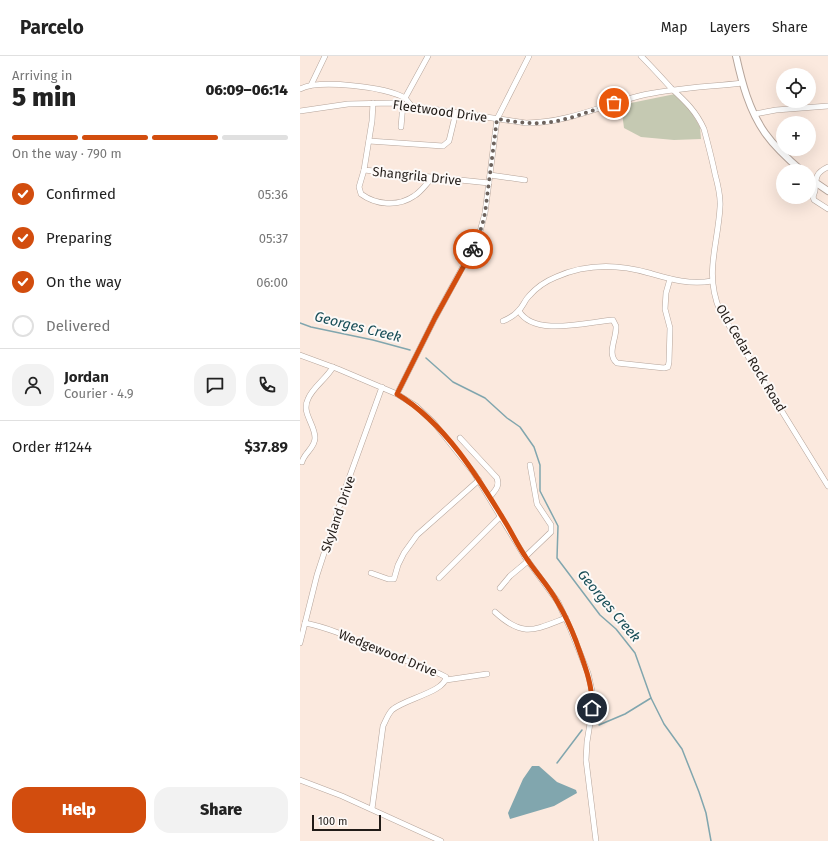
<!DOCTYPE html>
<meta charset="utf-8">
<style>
body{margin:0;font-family:"Fira Sans",sans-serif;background:#f2f2f2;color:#222;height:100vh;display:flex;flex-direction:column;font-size:15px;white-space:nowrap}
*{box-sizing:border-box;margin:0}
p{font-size:13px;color:#767676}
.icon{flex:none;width:22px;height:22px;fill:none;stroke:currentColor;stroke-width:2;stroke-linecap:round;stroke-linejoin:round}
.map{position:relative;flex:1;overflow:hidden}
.sheet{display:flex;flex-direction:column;background:#fff;width:300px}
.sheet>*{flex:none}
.fabs{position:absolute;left:476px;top:12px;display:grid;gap:8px}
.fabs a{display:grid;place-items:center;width:40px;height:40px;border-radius:50%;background:#fff;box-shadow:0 4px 16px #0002;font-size:20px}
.scale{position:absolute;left:12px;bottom:10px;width:69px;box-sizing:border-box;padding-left:4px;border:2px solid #211b17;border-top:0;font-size:11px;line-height:14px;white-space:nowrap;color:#211b17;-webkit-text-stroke:3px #fdf9f7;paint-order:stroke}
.pin{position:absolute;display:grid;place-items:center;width:34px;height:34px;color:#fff;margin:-17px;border:2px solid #fff;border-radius:50%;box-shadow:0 1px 4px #0007}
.courier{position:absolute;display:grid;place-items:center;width:40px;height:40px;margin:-20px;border:3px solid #d24d0e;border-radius:50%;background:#fff;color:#222;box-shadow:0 1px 5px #0007}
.headline em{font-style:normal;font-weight:800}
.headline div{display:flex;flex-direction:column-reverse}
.headline{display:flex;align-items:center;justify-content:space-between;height:68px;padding:0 12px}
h1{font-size:26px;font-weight:800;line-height:30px}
.bar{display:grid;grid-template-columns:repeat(4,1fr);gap:6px 4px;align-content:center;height:48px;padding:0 12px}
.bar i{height:5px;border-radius:3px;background:#e0e0e0}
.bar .on{background:#d24d0e}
.bar p{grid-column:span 4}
.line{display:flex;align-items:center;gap:10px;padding:0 12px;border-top:1px solid #e0e0e0}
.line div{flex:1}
.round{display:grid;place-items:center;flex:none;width:42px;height:42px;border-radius:16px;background:#f2f2f2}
ol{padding:0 12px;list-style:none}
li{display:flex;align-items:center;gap:12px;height:44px}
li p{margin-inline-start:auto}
li .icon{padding:4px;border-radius:50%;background:#d24d0e;color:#fff;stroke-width:4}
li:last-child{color:#767676}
li i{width:22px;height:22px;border:2px solid #e0e0e0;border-radius:50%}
.primary-button{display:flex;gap:8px;margin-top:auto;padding:8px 12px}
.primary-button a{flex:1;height:46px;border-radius:16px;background:#d24d0e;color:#fff;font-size:16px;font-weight:800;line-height:46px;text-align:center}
.primary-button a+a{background:#f2f2f2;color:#222}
header{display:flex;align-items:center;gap:24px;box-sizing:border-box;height:56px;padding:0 20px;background:#fff;border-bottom:1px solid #e0e0e0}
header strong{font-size:19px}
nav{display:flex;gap:22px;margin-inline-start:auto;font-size:14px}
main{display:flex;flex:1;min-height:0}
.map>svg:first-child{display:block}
.green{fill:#c5c9b2}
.water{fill:#81a6ae}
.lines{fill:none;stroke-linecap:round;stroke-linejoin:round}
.stream{stroke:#81a6ae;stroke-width:1.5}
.minor-casing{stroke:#b5a49a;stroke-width:6}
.major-casing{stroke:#b5a49a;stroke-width:8}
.minor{stroke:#fff;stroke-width:5}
.major{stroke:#fff;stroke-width:6}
.done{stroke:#6d635d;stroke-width:4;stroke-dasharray:0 7.2}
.route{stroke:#d24d0e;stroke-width:5}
.labels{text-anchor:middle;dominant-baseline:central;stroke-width:4;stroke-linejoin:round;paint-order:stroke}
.street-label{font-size:13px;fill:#211b17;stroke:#fdf9f7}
.water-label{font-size:14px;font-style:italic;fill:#164c56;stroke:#fdf9f7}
</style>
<header>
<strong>Parcelo</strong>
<nav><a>Map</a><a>Layers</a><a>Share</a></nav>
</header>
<main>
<section class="sheet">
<div class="headline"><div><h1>5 min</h1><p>Arriving in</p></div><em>06:09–06:14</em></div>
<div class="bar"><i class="on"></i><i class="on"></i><i class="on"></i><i></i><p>On the way · 790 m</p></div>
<ol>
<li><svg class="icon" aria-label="check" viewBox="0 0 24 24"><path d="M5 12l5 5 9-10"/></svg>Confirmed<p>05:36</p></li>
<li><svg class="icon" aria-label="check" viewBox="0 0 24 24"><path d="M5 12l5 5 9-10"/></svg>Preparing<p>05:37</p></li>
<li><svg class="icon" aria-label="check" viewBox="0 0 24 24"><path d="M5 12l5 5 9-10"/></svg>On the way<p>06:00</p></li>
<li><i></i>Delivered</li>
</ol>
<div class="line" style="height:72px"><a class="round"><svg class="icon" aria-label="person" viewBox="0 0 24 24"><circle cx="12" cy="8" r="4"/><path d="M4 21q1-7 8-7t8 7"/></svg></a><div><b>Jordan</b><p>Courier · 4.9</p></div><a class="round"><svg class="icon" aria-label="chat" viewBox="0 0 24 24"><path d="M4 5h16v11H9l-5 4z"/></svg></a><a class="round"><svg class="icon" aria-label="phone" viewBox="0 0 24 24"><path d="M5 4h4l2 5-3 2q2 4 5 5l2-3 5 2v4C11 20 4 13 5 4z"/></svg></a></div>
<div class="line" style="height:52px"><div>Order #1244</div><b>$37.89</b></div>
<div class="primary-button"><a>Help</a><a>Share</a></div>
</section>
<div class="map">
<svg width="528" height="785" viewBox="0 0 528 785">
<rect width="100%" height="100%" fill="#fbe9de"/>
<!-- green -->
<path class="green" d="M375,38L390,54L400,71L401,83L374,84L341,81L324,72L321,49Z"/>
<!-- water -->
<path class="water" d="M232,710H239L257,726L276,734L277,737L254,750L210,763L208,757L223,723Z"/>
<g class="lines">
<!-- stream -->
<g class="stream">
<path d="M0,267L11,271L73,284L110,294"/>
<path d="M126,302L153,326L185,342L207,362L220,371L234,391L240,409V435L258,470L257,502L300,559L316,573L335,597L351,642L364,668L382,693L399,736L406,757L411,785"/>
<path d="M299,669L325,658L351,642"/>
<path d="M257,707L282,674"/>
</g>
<!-- minor casing -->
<g class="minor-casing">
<g id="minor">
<path d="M341,0C351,10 361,21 371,32C385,45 396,55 404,73C408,88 412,103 415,118C418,129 421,140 420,151C418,189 404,217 420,255L528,430"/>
<path d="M11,29L25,0"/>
<path d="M0,33C19,23 87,31 105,42C107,44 109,47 111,49"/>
<path d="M105,42L128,0"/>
<path d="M73,47L72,65L64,114L189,127"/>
<path d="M0,55L48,48L92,47L226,67C266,67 301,50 339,40C373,32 408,31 442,27"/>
<path d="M455,58L476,54L528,50"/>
<path d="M101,71L103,48"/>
<path d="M69,85L143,90L149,85L156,56"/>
<path d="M528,111C515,117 516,122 515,135C514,139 512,140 514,144L528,153"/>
<path d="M64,114L59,131L61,138C76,149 98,151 114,140C121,136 126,128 132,122"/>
<path d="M190,119L225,124"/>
<path d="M219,255C234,281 287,266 313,264C314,266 315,268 316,270C317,282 306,298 317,307L364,312L368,311L369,306L370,272L365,253L366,237L370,223"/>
<path d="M203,265C208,263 214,260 218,255C223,251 224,245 229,240C236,232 246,225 256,221C285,208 318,208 349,217C370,223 389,229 412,225"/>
<path d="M0,299L38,313L97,338L116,350L134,367L174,417L225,501L258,546L270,572L288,617L292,635L291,661L287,686L286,704L296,785"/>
<path d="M97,338L135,262L178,183L185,157L197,63L229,0"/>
<path d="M160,382L197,422C200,431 195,434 190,441"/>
<path d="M2,406C4,397 15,392 15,382C15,368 1,357 8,343C12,332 27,322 33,311"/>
<path d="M225,501L251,476V469L237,448L230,409"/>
<path d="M71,517L88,523H94L98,509L104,497L117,479L179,424"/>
<path d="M139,522L201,460"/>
<path d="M200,532L210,520L228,505"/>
<path d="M195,556C223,582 234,574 266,562"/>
<path d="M5,567C35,573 61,587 89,598C108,606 128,611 146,621C145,636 104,643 92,654C88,658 86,664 83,670L72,753"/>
<path d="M0,587L17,519L44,436L82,331"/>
<path d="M146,624L187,618"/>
<path d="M0,724L42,740L141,785"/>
</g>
</g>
<!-- major casing -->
<g class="major-casing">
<g id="major">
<path d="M436,0C442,27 449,54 465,77C475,91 489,104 502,115"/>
<path d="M509,122L528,135"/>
</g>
</g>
<!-- minor -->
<use href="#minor" class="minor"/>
<!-- major -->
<use href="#major" class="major"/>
</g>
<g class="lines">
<!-- done -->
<path class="done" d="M173,193L182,170L185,157L197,63C211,65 225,68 240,67C265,66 290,55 314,47"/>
<!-- route -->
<path class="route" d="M173,193L135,262L97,338C145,367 178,421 207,469C213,479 218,490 225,500C235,516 249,530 258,547C265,559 271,572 276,585C284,608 293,628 292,652"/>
</g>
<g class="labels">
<!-- street labels -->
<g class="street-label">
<text transform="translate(140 55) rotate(8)">Fleetwood Drive</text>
<text transform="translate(117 120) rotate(6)">Shangrila Drive</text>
<text transform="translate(451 302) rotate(59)">Old Cedar Rock Road</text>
<text transform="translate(38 458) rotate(-71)">Skyland Drive</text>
<text transform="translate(88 597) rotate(22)">Wedgewood Drive</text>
</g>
<!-- water labels -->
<g class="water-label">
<text transform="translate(58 271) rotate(14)">Georges Creek</text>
<text transform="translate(309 550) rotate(50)">Georges Creek</text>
</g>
</g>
</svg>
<div class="fabs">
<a><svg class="icon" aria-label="locate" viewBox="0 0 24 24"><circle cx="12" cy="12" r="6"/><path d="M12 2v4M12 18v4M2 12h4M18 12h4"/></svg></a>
<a>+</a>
<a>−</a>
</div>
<div class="scale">100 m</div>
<div class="pin" style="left:314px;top:47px;background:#ea580c"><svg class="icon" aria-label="bag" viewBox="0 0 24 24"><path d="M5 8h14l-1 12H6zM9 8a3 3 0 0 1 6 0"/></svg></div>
<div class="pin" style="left:292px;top:652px;background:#1f2937"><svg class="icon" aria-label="home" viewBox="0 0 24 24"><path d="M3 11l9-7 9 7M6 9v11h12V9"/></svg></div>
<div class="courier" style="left:173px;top:193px"><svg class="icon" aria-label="bike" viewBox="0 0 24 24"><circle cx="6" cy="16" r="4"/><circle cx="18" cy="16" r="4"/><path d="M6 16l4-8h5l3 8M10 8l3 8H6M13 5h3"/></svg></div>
</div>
</main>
